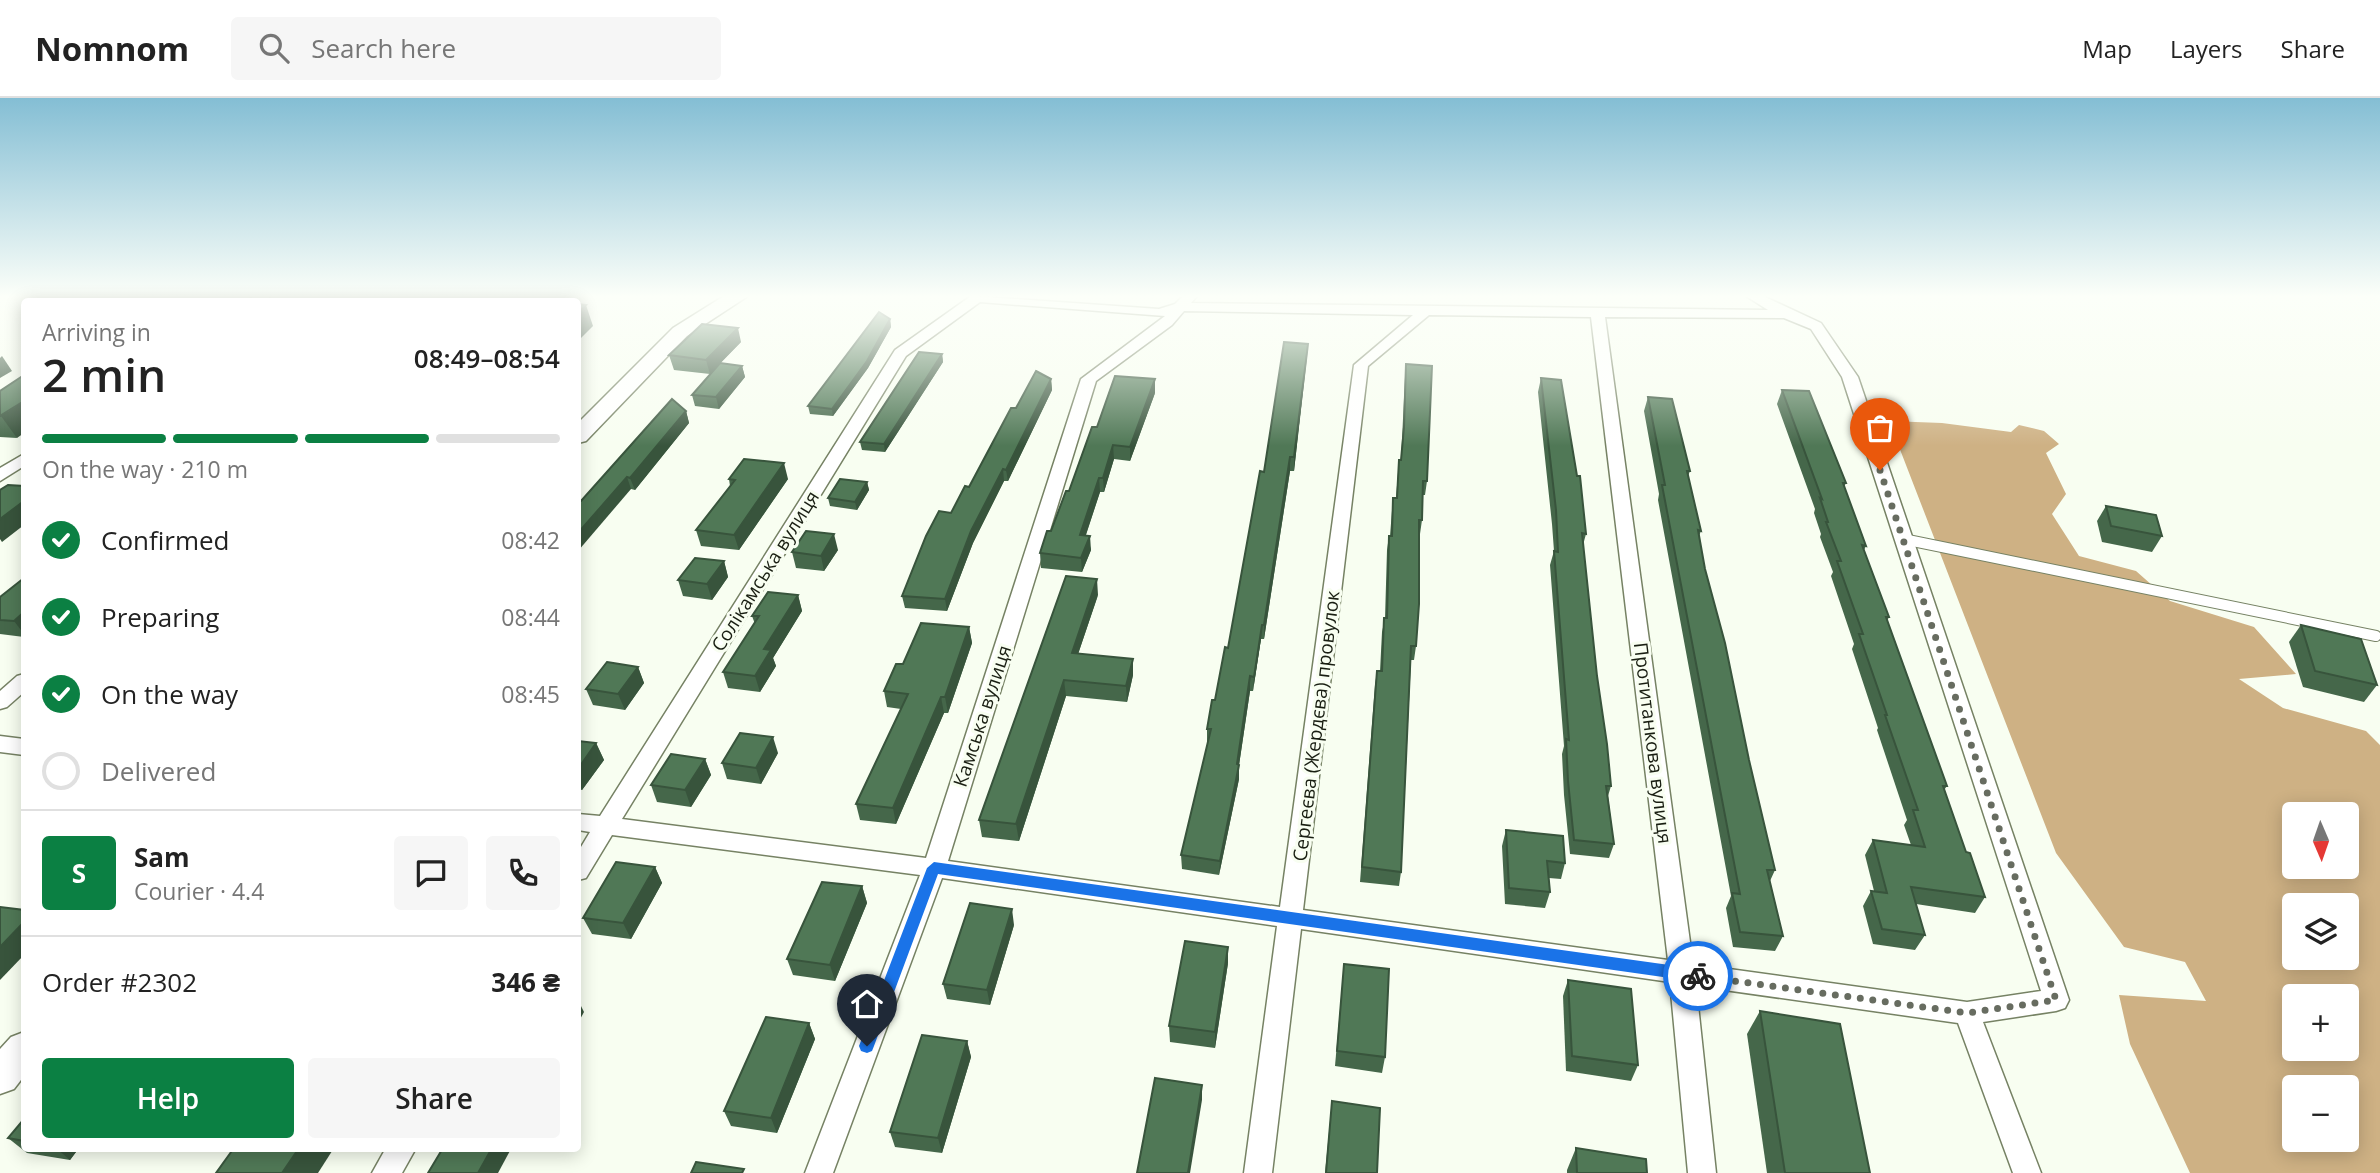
<!DOCTYPE html>
<meta charset="utf-8">
<style>
body{margin:0;font-family:"Open Sans",sans-serif;background:#f6f6f6;color:#222;height:100vh;display:flex;flex-direction:column;font-size:26px;white-space:nowrap}
*{box-sizing:border-box;margin:0}
p{font-size:23px;color:#767676}
.icon{flex:none;width:38px;height:38px;fill:none;stroke:currentColor;stroke-width:2;stroke-linecap:round;stroke-linejoin:round}
.map{position:relative;flex:1;overflow:hidden}
.side{position:absolute;left:21px;top:200px;width:560px;height:854px;display:flex;flex-direction:column;background:#fff;border-radius:7px;box-shadow:0 4px 18px #0003}
.side>*{flex:none}
.needle{width:46px;rotate:178deg}
.tools{position:absolute;left:2282px;top:704px;display:grid;gap:14px}
.tools a{display:grid;place-items:center;width:77px;height:77px;border-radius:7px;background:#fff;box-shadow:0 4px 18px #0003;font-size:35px}
.pin{position:absolute;display:grid;place-items:center;width:60px;height:60px;color:#fff;margin:-72px -30px;border-radius:50% 50% 50% 0;rotate:-45deg;box-shadow:0 0 7px #0007}
.pin .icon{rotate:45deg}
.courier{position:absolute;display:grid;place-items:center;width:70px;height:70px;margin:-35px;border:5px solid #1a73e8;border-radius:50%;background:#fff;color:#222;box-shadow:0 2px 9px #0007}
.summary em{font-style:normal;font-weight:600}
.summary div{display:flex;flex-direction:column-reverse}
.summary{display:flex;align-items:center;justify-content:space-between;height:119px;padding:0 21px}
h1{font-size:46px;font-weight:600;line-height:52px}
.bar{display:grid;grid-template-columns:repeat(4,1fr);gap:10px 7px;align-content:center;height:84px;padding:0 21px}
.bar i{height:9px;border-radius:5px;background:#e0e0e0}
.bar .active{background:#0b8043}
.bar p{grid-column:span 4}
.line{display:flex;align-items:center;gap:18px;padding:0 21px;border-top:2px solid #e0e0e0}
.line div{flex:1}
.round{display:grid;place-items:center;flex:none;width:74px;height:74px;border-radius:7px;background:#f6f6f6}
ol{padding:0 21px;list-style:none}
li{display:flex;align-items:center;gap:21px;height:77px}
li p{margin-inline-start:auto}
li .icon{padding:7px;border-radius:50%;background:#0b8043;color:#fff;stroke-width:4}
li:last-child{color:#767676}
li i{width:38px;height:38px;border:4px solid #e0e0e0;border-radius:50%}
.button{display:flex;gap:14px;margin-top:auto;padding:14px 21px}
.button a{flex:1;height:80px;border-radius:7px;background:#0b8043;color:#fff;font-size:28px;font-weight:600;line-height:80px;text-align:center}
.button a+a{background:#f6f6f6;color:#222}
header{display:flex;align-items:center;gap:42px;box-sizing:border-box;height:98px;padding:0 35px;background:#fff;border-bottom:2px solid #e0e0e0}
header strong{font-size:33px}
nav{display:flex;gap:38px;margin-inline-start:auto;font-size:24px}
.search{width:490px;height:63px;background:#f6f6f6;display:flex;align-items:center;gap:18px;box-sizing:border-box;padding:0 24px;border-radius:7px;color:#767676;font-size:26px}
.map>svg:first-child{display:block}
.forest{fill:#ceb184;fill-rule:evenodd}
.lines{fill:none;stroke-linecap:round;stroke-linejoin:round}
.lane-casing{stroke:#768264;stroke-width:12}
.street-casing{stroke:#768264;stroke-width:3}
.secondary-casing{stroke:#768264;stroke-width:3}
.lane{stroke:#fff;stroke-width:10}
.street{fill:#fff;fill-rule:evenodd}
.secondary{fill:#fff;fill-rule:evenodd}
.wall{fill:#45674a}
.shaded-wall{fill:#38543c}
.building{fill:#507856;stroke:#38543c;stroke-width:2}
.route{fill:#1a73e8}
.done{stroke:#676c60;stroke-width:7;stroke-dasharray:0 12.6}
.labels{text-anchor:middle;dominant-baseline:central;stroke-width:6;stroke-linejoin:round;paint-order:stroke}
.street-label{font-size:19px;fill:#191e12;stroke:#f8fef1}
</style>
<header>
<strong>Nomnom</strong>
<div class="search"><svg class="icon" aria-label="search" viewBox="0 0 24 24"><circle cx="10" cy="10" r="6"/><path d="M15 15l6 6"/></svg>Search here</div>
<nav><a>Map</a><a>Layers</a><a>Share</a></nav>
</header>
<div class="map">
<svg width="2380" height="1075" viewBox="0 0 2380 1075">
<rect width="100%" height="100%" fill="#f8fef1"/>
<!-- forest -->
<path class="forest" d="M1889,323L1942,325L2011,334L2019,327L2044,333L2059,346L2046,355L2066,396L2052,416L2079,458L2136,473L2170,503L2254,529L2296,576L2239,581L2283,610L2366,633L2380,647V1075H2190L2130,946L2119,897L2206,903L2185,864L2124,849L2056,755ZM2294,716H2347V768H2294ZM2294,807H2347V859H2294ZM2294,898H2347V950H2294ZM2294,989H2347V1041H2294Z"/>
<g class="lines">
<!-- lane casing -->
<g class="lane-casing">
<path id="lane" d="M1903,441L2376,538"/>
</g>
<!-- street casing -->
<g class="street-casing">
<g id="street">
<path d="M254,198H270L265,203H248Z"/>
<path d="M971,198L1159,211L1175,206L1183,198H1197L1191,205L1768,212L1746,198H1763L1821,225L1858,279L2069,902L2065,910L2056,913L1983,924L2041,1075H2013L1958,925L1696,888L1716,1075H1688L1670,884L1301,831L1272,1075H1244L1277,828L942,780L833,1075H805L920,777L612,737L586,780L578,782V754L590,734L578,732V716L600,718L895,252ZM980,204L1165,218L1081,281L926,760L622,721L906,258ZM1184,213L1413,217L1354,267L1280,809L948,763L1096,283L1172,227ZM1429,217L1591,219L1668,862L1303,812L1368,268ZM1605,219L1784,220L1811,231L1842,279L2041,893L1967,904L1693,866Z"/>
<path d="M24,356V368L0,383V370Z"/>
<path d="M24,576V594L7,609L0,611V593L17,578Z"/>
<path d="M0,638L24,641V657L0,654Z"/>
<path d="M386,1050H416L402,1075H372Z"/>
</g>
</g>
<!-- secondary casing -->
<g class="secondary-casing">
<g id="secondary">
<path d="M724,198H748L687,238L586,343L578,345V325L673,230Z"/>
<path d="M24,934V978L14,991L0,996V951L11,939Z"/>
</g>
</g>
<!-- lane -->
<use href="#lane" class="lane"/>
<!-- street -->
<use href="#street" class="street"/>
<!-- secondary -->
<use href="#secondary" class="secondary"/>
</g>
<!-- wall -->
<g class="wall">
<path d="M890,221L891,229L868,270L833,318L810,316L808,308Z"/>
<path d="M741,244L720,265L742,268L745,279L719,311L695,308L692,297L710,276L674,272L669,257Z"/>
<path d="M1308,246L1294,373H1290L1264,541H1261L1253,593H1250L1239,667V681L1219,777L1182,771L1181,757L1208,645H1207V631L1215,602L1228,550L1264,374Z"/>
<path d="M942,256L943,264L885,354L862,352L860,344Z"/>
<path d="M1406,266L1427,383L1425,397H1423L1422,422L1420,436H1419L1416,548L1414,562H1411L1401,774L1399,788L1360,784L1375,587L1377,573H1380L1382,534L1385,520L1387,452L1389,438H1390L1393,400H1396L1399,362H1401L1405,279Z"/>
<path d="M1541,280L1586,436L1583,447L1597,578L1611,688L1608,698L1614,746L1609,760L1570,756L1564,697L1562,656L1564,648L1550,467L1554,453L1552,426L1538,294Z"/>
<path d="M1051,281L1052,292L1008,383H1004L973,445L947,513L905,510L902,498L951,415L969,389L1016,310Z"/>
<path d="M1782,292L1846,385L1844,389L1866,448L1864,452L1889,519L1887,523L1947,688L1944,692L1966,754L1985,799L1975,815L1916,806L1925,837L1915,852L1873,846L1863,808L1871,793H1874L1865,757L1873,742L1911,747L1904,727L1907,722L1877,632L1878,630L1852,551L1854,546L1831,478L1833,474L1820,439L1821,436L1814,415L1815,411L1777,306Z"/>
<path d="M0,293L17,340L0,339Z"/>
<path d="M1155,295L1130,363L1114,361L1104,394H1100L1086,437L1091,452L1082,474L1041,470L1040,455L1051,433L1069,393L1097,329Z"/>
<path d="M1648,299L1690,373L1688,378L1701,433L1699,438L1705,471L1749,662L1775,772L1770,783L1783,838L1775,853L1733,849L1726,810L1731,798L1658,402L1659,396L1644,313Z"/>
<path d="M686,313L689,325L635,392L631,391L581,403Z"/>
<path d="M729,381H788L739,452L701,448L696,432L730,388Z"/>
<path d="M867,384L869,392L857,412L830,408L828,400Z"/>
<path d="M2106,408L2162,438L2152,454L2102,444L2097,423Z"/>
<path d="M838,452L824,473L796,470L792,454Z"/>
<path d="M724,463L728,479L712,502L683,498L678,482Z"/>
<path d="M24,480V539L0,536V499Z"/>
<path d="M798,497L802,513L773,560L776,568L760,594L728,590L723,574L755,526L752,518Z"/>
<path d="M1098,497L1078,556L1133,561V577L1127,604L1066,598L1019,743L982,739L979,722Z"/>
<path d="M2301,527L2377,587L2364,604L2303,589L2289,544Z"/>
<path d="M969,529L972,545L948,615H944L896,726L860,722L856,706L901,611L887,609L884,593L903,566Z"/>
<path d="M638,569L644,585L625,612L593,607L586,591Z"/>
<path d="M578,643L596,645L604,662L582,692L578,691Z"/>
<path d="M778,655L761,686L727,681L722,665Z"/>
<path d="M705,661L711,677L691,709L657,704L651,687Z"/>
<path d="M1506,732L1565,765L1561,781L1549,780L1550,794L1545,810L1505,806L1502,748Z"/>
<path d="M655,769L662,785L631,841L592,836L583,820Z"/>
<path d="M862,788L867,805L835,883L793,877L787,861Z"/>
<path d="M1014,827L990,907L947,901L943,886Z"/>
<path d="M1228,865L1215,950L1170,944L1169,928Z"/>
<path d="M1344,866L1385,959L1382,975L1335,968Z"/>
<path d="M1568,882L1638,967L1631,983L1566,973L1563,898Z"/>
<path d="M1760,913L1870,1075H1767L1747,936Z"/>
<path d="M809,925L815,941L777,1035L731,1028L724,1013Z"/>
<path d="M967,943L971,959L942,1055L895,1049L890,1034Z"/>
<path d="M1332,1003L1377,1075H1325Z"/>
<path d="M24,1021V1050H79L70,1062L27,1055L8,1040Z"/>
<path d="M1576,1050L1647,1075H1567V1072Z"/>
</g>
<!-- shaded-wall -->
<g class="shaded-wall">
<path d="M586,207L593,228L578,243V215Z"/>
<path d="M890,221L891,229L868,270L833,318L832,311Z"/>
<path d="M738,230L741,244L710,276L706,262Z"/>
<path d="M1308,246L1307,259L1294,373V359Z"/>
<path d="M942,256L943,264L885,354L884,346Z"/>
<path d="M2,258L12,273L0,280V260Z"/>
<path d="M742,268L745,279L719,311L716,299Z"/>
<path d="M1051,281L1052,292L1008,383L1006,372Z"/>
<path d="M1155,281V295L1130,363V349Z"/>
<path d="M24,303V335L17,340L1,318Z"/>
<path d="M686,313L689,325L635,392L630,380Z"/>
<path d="M1113,347L1114,361L1104,394L1103,380Z"/>
<path d="M1290,359V373L1264,541V527Z"/>
<path d="M784,365L788,381L739,452L734,437Z"/>
<path d="M1003,371L1004,383L973,445L947,513L945,501L971,433Z"/>
<path d="M627,379L631,391L578,453V435Z"/>
<path d="M1099,380L1100,394L1081,451L1080,437Z"/>
<path d="M867,384L869,392L857,412L855,404Z"/>
<path d="M24,403V427L2,444L0,441V421Z"/>
<path d="M834,436L838,452L824,473L821,458Z"/>
<path d="M1090,438L1091,452L1082,474L1081,460Z"/>
<path d="M724,463L728,479L712,502L707,486Z"/>
<path d="M1097,481L1098,497L1073,571L1072,555Z"/>
<path d="M798,497L802,513L773,560L776,568L760,594L755,578L764,551Z"/>
<path d="M24,514V536L14,523Z"/>
<path d="M1262,527L1261,541L1253,593L1254,579Z"/>
<path d="M969,529L972,545L948,615L945,599Z"/>
<path d="M1133,561V577L1127,604L1126,588Z"/>
<path d="M638,569L644,585L625,612L618,596Z"/>
<path d="M1250,578V593L1237,681V666Z"/>
<path d="M1064,582L1066,598L1019,743L1016,726Z"/>
<path d="M941,599L944,615L896,726L893,710Z"/>
<path d="M773,639L778,655L761,686L756,670Z"/>
<path d="M596,645L604,662L582,692L578,683V671Z"/>
<path d="M705,661L711,677L691,709L685,692Z"/>
<path d="M1239,667V681L1219,777L1220,763Z"/>
<path d="M655,769L662,785L631,841L623,825Z"/>
<path d="M862,788L867,805L835,883L830,867Z"/>
<path d="M1012,811L1014,827L990,907L987,892Z"/>
<path d="M24,824V857L0,882V849Z"/>
<path d="M1228,849V865L1215,950V934Z"/>
<path d="M578,902L584,914L578,925Z"/>
<path d="M809,925L815,941L777,1035L771,1020Z"/>
<path d="M967,943L971,959L942,1055L938,1040Z"/>
<path d="M1202,987V1002L1190,1075H1188Z"/>
<path d="M56,1050H79L70,1062Z"/>
<path d="M299,1050H334L318,1075H282Z"/>
<path d="M492,1050L511,1051L498,1075H478Z"/>
</g>
<!-- building -->
<g class="building">
<path d="M578,206L586,207L578,215Z"/>
<path d="M879,214L890,221L867,263L832,311L808,308Z"/>
<path d="M702,226L738,230L706,262L669,257Z"/>
<path d="M1284,244L1308,246L1294,359H1290L1264,527H1262L1254,579L1250,578L1237,666L1239,667L1220,763L1181,757L1211,631H1207L1212,602H1215L1225,549L1228,550L1260,373L1264,374Z"/>
<path d="M919,254L942,256L884,346L860,344Z"/>
<path d="M720,265L742,268L716,299L692,297Z"/>
<path d="M1406,266L1432,268L1427,383H1423L1422,422H1419V506L1416,548H1411L1401,774L1362,769L1377,573H1382L1384,520H1387L1389,438H1392L1393,400H1397L1399,362H1401L1404,329Z"/>
<path d="M1036,273L1051,281L1006,372L1003,371L971,433L945,501L902,498L926,438L939,413L951,415L965,388L969,389L1011,310H1016Z"/>
<path d="M24,277V303L0,318V293Z"/>
<path d="M1115,278L1155,281L1130,349L1113,347L1103,380H1099L1080,437L1090,438L1081,460L1040,455L1047,433H1051L1066,393H1069L1092,329H1097Z"/>
<path d="M1541,280L1561,282L1577,378H1580L1586,436L1582,435L1597,578L1607,646L1611,688H1606L1614,746L1574,742L1568,683L1566,641L1569,642L1554,453L1558,454L1556,412Z"/>
<path d="M1782,292L1809,293L1846,385H1843L1866,448L1862,447L1889,519H1886L1947,688H1943L1966,754L1970,755L1985,799L1911,789L1925,837L1882,831L1871,793L1887,795L1873,742L1925,749L1913,712H1918L1885,617H1887L1859,536H1863L1837,463H1841L1826,424H1828L1820,400L1822,401Z"/>
<path d="M1648,299L1672,301L1690,373H1687L1701,433L1698,432L1705,471L1725,545L1749,662L1775,772H1767L1783,838L1740,834L1732,795L1740,796L1662,387H1665Z"/>
<path d="M672,301L686,313L630,380L627,379L578,435V403H581Z"/>
<path d="M744,361L784,365L734,437L696,432L735,382L729,381Z"/>
<path d="M840,381L867,384L855,404L828,400Z"/>
<path d="M8,387L24,388V403L0,421V392Z"/>
<path d="M2106,408L2156,417L2162,438L2111,428Z"/>
<path d="M806,433L834,436L821,458L792,454Z"/>
<path d="M695,460L724,463L707,486L678,482Z"/>
<path d="M1066,478L1097,481L1072,555L1133,561L1126,588L1064,582L1016,726L979,722Z"/>
<path d="M24,480V514L14,523L0,522V499Z"/>
<path d="M768,494L798,497L764,551L771,552L755,578L723,574L759,518H752Z"/>
<path d="M921,525L969,529L945,599H941L893,710L856,706L908,596L884,593L896,566H903Z"/>
<path d="M2301,527L2361,541L2377,587L2315,573Z"/>
<path d="M607,564L638,569L618,596L586,591Z"/>
<path d="M740,635L773,639L756,670L722,665Z"/>
<path d="M578,643L596,645L578,671Z"/>
<path d="M671,656L705,661L685,692L651,687Z"/>
<path d="M1506,732L1563,738L1565,765L1547,763L1550,794L1509,790Z"/>
<path d="M616,764L655,769L623,825L583,820Z"/>
<path d="M822,784L862,788L830,867L787,861Z"/>
<path d="M970,805L1012,811L987,892L943,886Z"/>
<path d="M0,809L24,812V824L0,849Z"/>
<path d="M1185,843L1228,849L1215,934L1169,928Z"/>
<path d="M1344,866L1389,871L1385,959L1337,953Z"/>
<path d="M1568,882L1631,891L1638,967L1572,958Z"/>
<path d="M1760,913L1840,926L1870,1075H1785Z"/>
<path d="M766,919L809,925L771,1020L724,1013Z"/>
<path d="M922,937L967,943L938,1040L890,1034Z"/>
<path d="M1155,980L1202,987L1188,1075H1137Z"/>
<path d="M1332,1003L1380,1010L1377,1075H1326Z"/>
<path d="M24,1021V1043L8,1040Z"/>
<path d="M234,1050H299L282,1075H216Z"/>
<path d="M443,1050H492L478,1075H428Z"/>
<path d="M1576,1050L1646,1061L1647,1075H1577Z"/>
<path d="M696,1064L744,1071L742,1075H691Z"/>
</g>
<!-- sky -->
<linearGradient id="sky" x2="0" y2="1"><stop stop-color="#84bed4"/><stop offset="0.57" stop-color="#fcfff9"/><stop offset="1" stop-color="#fcfff9" stop-opacity="0"/></linearGradient>
<rect width="2380" height="348" fill="url(#sky)"/>
<!-- route -->
<path class="route" d="M934,764L1698,871L1706,878L1698,884L938,776L874,948L872,953L867,955L861,953L859,948L927,770Z"/>
<g class="lines">
<!-- done -->
<path class="done" d="M1698,878L1967,915L2056,902L1880,372"/>
</g>
<g class="labels">
<!-- street labels -->
<g class="street-label">
<text transform="translate(765 473) rotate(-58)">Солікамська вулиця</text>
<text transform="translate(982 618) rotate(-72)">Камська вулиця</text>
<text transform="translate(1316 628) rotate(-83)">Сергеєва (Жердєва) провулок</text>
<text transform="translate(1653 645) rotate(83)">Протитанкова вулиця</text>
</g>
</g>
</svg>
<div class="tools">
<a><svg class="needle" viewBox="-14 -14 28 28"><path d="M0-13l5 13h-10z" fill="#e53935"/><path d="M0 13l5-13h-10z" fill="#767676"/></svg></a>
<a><svg class="icon" aria-label="layers" viewBox="0 0 24 24"><path d="M12 4l9 5-9 5-9-5zM3 14l9 5 9-5"/></svg></a>
<a>+</a>
<a>−</a>
</div>
<div class="pin" style="left:1880px;top:372px;background:#ea580c"><svg class="icon" aria-label="bag" viewBox="0 0 24 24"><path d="M5 8h14l-1 12H6zM9 8a3 3 0 0 1 6 0"/></svg></div>
<div class="pin" style="left:867px;top:948px;background:#1f2937"><svg class="icon" aria-label="home" viewBox="0 0 24 24"><path d="M3 11l9-7 9 7M6 9v11h12V9"/></svg></div>
<div class="courier" style="left:1698px;top:878px"><svg class="icon" aria-label="bike" viewBox="0 0 24 24"><circle cx="6" cy="16" r="4"/><circle cx="18" cy="16" r="4"/><path d="M6 16l4-8h5l3 8M10 8l3 8H6M13 5h3"/></svg></div>
<section class="side">
<div class="summary"><div><h1>2 min</h1><p>Arriving in</p></div><em>08:49–08:54</em></div>
<div class="bar"><i class="active"></i><i class="active"></i><i class="active"></i><i></i><p>On the way · 210 m</p></div>
<ol>
<li><svg class="icon" aria-label="check" viewBox="0 0 24 24"><path d="M5 12l5 5 9-10"/></svg>Confirmed<p>08:42</p></li>
<li><svg class="icon" aria-label="check" viewBox="0 0 24 24"><path d="M5 12l5 5 9-10"/></svg>Preparing<p>08:44</p></li>
<li><svg class="icon" aria-label="check" viewBox="0 0 24 24"><path d="M5 12l5 5 9-10"/></svg>On the way<p>08:45</p></li>
<li><i></i>Delivered</li>
</ol>
<div class="line" style="height:126px"><b class="round" style="background:#0b8043;color:#fff">S</b><div><b>Sam</b><p>Courier · 4.4</p></div><a class="round"><svg class="icon" aria-label="chat" viewBox="0 0 24 24"><path d="M4 5h16v11H9l-5 4z"/></svg></a><a class="round"><svg class="icon" aria-label="phone" viewBox="0 0 24 24"><path d="M5 4h4l2 5-3 2q2 4 5 5l2-3 5 2v4C11 20 4 13 5 4z"/></svg></a></div>
<div class="line" style="height:91px"><div>Order #2302</div><b>346 ₴</b></div>
<div class="button"><a>Help</a><a>Share</a></div>
</section>
</div>
